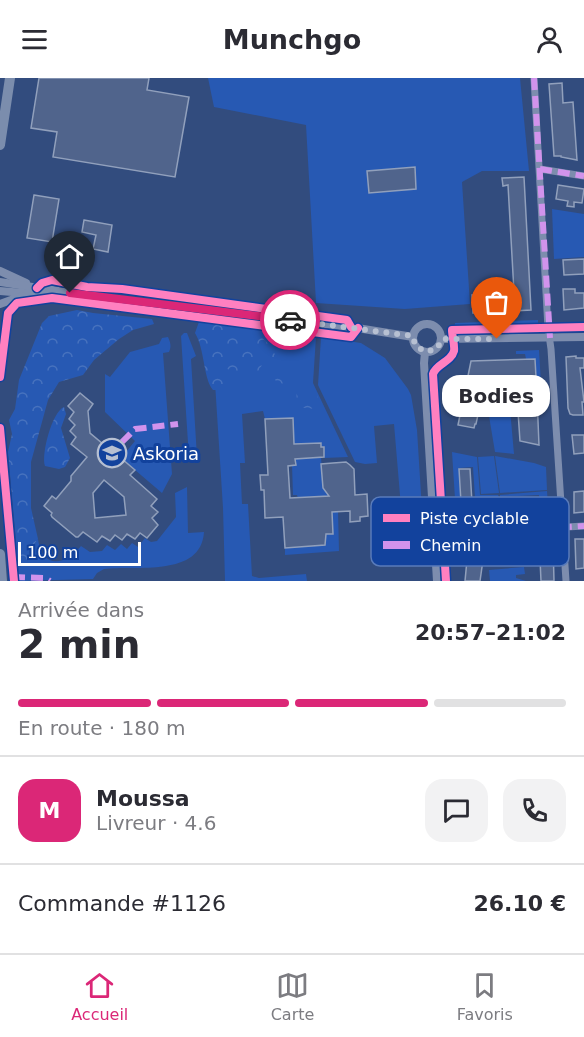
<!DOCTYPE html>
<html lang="fr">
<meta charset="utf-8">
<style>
body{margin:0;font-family:"DejaVu Sans",sans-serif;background:#f2f2f3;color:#2b2b33;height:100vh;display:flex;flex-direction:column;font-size:22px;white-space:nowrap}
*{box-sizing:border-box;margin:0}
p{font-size:20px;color:#7c7c81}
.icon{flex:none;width:33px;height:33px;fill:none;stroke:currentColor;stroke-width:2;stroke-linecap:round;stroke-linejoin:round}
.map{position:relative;height:503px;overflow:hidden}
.panel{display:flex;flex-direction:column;background:#fff;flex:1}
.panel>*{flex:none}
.scale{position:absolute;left:18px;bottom:15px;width:123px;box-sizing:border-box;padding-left:6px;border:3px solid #fff;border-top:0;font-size:16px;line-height:21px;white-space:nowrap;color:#fff;-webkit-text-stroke:4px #12429d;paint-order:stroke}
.pin{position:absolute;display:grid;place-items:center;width:51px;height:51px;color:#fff;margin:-62px -26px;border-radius:50% 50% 50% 0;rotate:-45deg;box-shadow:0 0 6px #0007}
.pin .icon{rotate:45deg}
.courier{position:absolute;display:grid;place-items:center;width:60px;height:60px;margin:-30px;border:4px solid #db2777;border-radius:50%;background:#fff;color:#222;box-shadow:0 2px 8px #0007}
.bubble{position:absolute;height:42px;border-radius:18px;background:#fff;box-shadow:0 2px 4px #0004;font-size:20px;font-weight:700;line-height:42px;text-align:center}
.overview em{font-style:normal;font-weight:700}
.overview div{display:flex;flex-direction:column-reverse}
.overview{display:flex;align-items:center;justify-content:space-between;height:102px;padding:0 18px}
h1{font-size:39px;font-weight:700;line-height:45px}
.bar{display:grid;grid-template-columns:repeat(4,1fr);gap:9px 6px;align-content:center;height:72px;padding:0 18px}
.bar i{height:8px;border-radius:4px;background:#e1e1e2}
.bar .selected{background:#db2777}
.bar p{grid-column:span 4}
.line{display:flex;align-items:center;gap:15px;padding:0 18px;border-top:2px solid #e1e1e2}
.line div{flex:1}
.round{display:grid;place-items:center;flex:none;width:63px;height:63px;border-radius:18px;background:#f2f2f3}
header{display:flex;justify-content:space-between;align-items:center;height:78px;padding:0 18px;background:#fff;font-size:27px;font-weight:700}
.tabs{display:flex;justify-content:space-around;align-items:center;height:84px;border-top:2px solid #e1e1e2;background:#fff;font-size:16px;color:#7c7c81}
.tabs a{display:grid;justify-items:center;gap:3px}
.tabs .selected{color:#db2777}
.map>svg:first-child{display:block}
.green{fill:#2759b3}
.forest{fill:url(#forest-crowns)}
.building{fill:#50648c;stroke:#91a0bc;stroke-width:1.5;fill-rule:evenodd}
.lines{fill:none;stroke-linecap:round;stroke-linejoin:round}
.minor{stroke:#7d8dae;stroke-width:7}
.tertiary{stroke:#7d8dae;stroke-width:8}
.primary{stroke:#7b8dad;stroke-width:10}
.quiet{stroke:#d193ec;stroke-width:6;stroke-dasharray:12 6;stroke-linecap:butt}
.cycleway-casing{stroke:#12429d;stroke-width:11}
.cycleway{stroke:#ff80c0;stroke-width:8}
.done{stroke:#b7c0d2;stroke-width:6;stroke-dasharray:0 10.8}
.route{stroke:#db2777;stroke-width:8}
.labels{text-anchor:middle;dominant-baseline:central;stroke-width:6;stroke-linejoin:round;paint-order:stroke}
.poi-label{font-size:18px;fill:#fff;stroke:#12429d;text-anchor:start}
.key{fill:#12429d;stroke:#597bba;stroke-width:1.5}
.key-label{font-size:16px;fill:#fff}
</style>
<header><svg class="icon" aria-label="menu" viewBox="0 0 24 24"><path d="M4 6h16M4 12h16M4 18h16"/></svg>Munchgo<svg class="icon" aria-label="person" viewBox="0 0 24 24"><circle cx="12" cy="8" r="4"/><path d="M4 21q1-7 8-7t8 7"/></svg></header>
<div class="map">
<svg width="584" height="503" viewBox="0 0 584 503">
<defs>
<pattern id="forest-crowns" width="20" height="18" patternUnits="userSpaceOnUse" patternTransform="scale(1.5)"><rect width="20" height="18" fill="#2759b3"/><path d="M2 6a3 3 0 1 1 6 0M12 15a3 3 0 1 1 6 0" fill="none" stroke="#4772be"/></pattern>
</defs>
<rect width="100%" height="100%" fill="#324c7e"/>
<!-- green -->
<g class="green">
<path d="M208,0H520L529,93H482L462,104L470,226L405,231L316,225L306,47L214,29Z"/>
<path d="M552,131L584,136V179L554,181Z"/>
<path d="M538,242V248L455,251V245Z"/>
<path d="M223,247L316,259L313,305L348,379L324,380V370L321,369L320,365L294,366L292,340L265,341L263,333L242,336L245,385H240L242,426H248L252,498L259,500L306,496L307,503H225L223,430L214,289Z"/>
<path d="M184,255H187L196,278L191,281L197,379L189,380L181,258Z"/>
<path d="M168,259C170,264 172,268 169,274L163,275L172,396L162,415L121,380L135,363L105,334V296L110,299L130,274L159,266L162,260Z"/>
<path d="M321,259L361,265L385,280L408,311L411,317L417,352L424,464L384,469V463L393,462L390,445H395V438L390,437L389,430L401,429L394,346L374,348L377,385L365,386L355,384L318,307Z"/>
<path d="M539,272L541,306L517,307L516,300L536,299L526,281L525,276H516V273Z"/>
<path d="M490,330L510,331L514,376L495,374L488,332Z"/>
<path d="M452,374L477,379L480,417H498L499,419L475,420L473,389L459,390L461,421H455Z"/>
<path d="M494,378L499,415L481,416L478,379Z"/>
<path d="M495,378L534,385L546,389L547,412L500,415Z"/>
<path d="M321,379L322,392L335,425L321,418L298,420L297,417H293L292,387H295V381Z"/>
<path d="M187,409L188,455L204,454C201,500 135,487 104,491L97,495L93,501L19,503L18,486L21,489L26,488L30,472L38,461C42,492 66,487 81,468L90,474L102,473L107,467L115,472L121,466L127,471L132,465L138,469L145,460L151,464L157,463L176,439L175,415Z"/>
<path d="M547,413L549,440L529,441L528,436H540L539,417L500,419V417Z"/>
<path d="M338,433L339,473L285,477V470L324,467L332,434Z"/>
<path d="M524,489L525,496L516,497V500L526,503H490L489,492Z"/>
</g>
<!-- forest -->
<g class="forest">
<path d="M77,232L93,235L152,241L154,246L133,252L119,261L94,282L83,297L59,304L48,322L31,384V430L38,461L30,472L26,489H21L18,486L8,374L12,356L9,342L15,331L19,302L42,245L49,238Z"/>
<path d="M200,241L226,247L228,257L231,258L257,256C271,266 276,276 281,292L300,301L302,309L317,317L318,322L315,331L296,329L297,309L276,304L270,285L265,282L256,297L227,291L224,297L225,307L220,312H213C203,300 205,271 195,255Z"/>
<path d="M64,329L66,336L61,350L70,380L65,389L59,391L45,388C41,376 52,334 64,329Z"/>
</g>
<!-- building -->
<g class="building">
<path d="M39,0H149L147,12L189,19L175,99L53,79L57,54L31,50Z"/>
<path d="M562,5L563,25L573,24L577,82L561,79V78H554L549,6Z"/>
<path d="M415,89L416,111L369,115L367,93Z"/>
<path d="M524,99L531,232L473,235L472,217L514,214L508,107L503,108L502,100Z"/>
<path d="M558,107L584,111L582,125L574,124V129L567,128L568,123L556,121Z"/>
<path d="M34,117L59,121L52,164L27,160Z"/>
<path d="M84,142L112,147L108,174L93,171L96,157L82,154Z"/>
<path d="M584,181V196L564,197L563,182Z"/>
<path d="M563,211H575V215H584V230L564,232Z"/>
<path d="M576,278V280H584V290H580L584,324H582L583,337H573L570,336L568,330L566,279Z"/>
<path d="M535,281L536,299L486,300L476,346H475L474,350L458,347L471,283Z"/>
<path d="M80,315L93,326L88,333L90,355L115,376L119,371L124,375L121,380L135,392L130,397L157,421L151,428L158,434L152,440L158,447L147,460L140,455L135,461L127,456L122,462L115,457L110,463L102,458L97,464L83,454L78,459H76L52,439L51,437L52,435L44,428L52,418L56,421L71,403V398L87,379L71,366L76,359L70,353L75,347L69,341L74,334L68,328ZM104,402L124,419L126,437L95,440L93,415Z"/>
<path d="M537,318L538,343L539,367L520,363L517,319Z"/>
<path d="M293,340L294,366L321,365V369H324V379L295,381L296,387L288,388L290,420L329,418L323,410L321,386L333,385L346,384L350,387L354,391L355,417L367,416L368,438L360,439V443L350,444V433L332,434L333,456H326L325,467L285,470L283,439L265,440L264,412H261L260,397H268L265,341Z"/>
<path d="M572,357H584V375L574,376Z"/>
<path d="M459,391H470L472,425L502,421H540V436L462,441Z"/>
<path d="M584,413V434L574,435V414Z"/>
<path d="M575,461H584V490L576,491Z"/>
<path d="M553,465L554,503H541L540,481H534L497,484V482H483L480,503H465L467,482H465L463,469L482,468V471Z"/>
</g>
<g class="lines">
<!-- minor -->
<g class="minor">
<path d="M534,0L548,250L551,271L566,503"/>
<path d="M540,91L584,98"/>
<path d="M434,457L584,448"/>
</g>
<!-- tertiary -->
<g class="tertiary">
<path d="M0,193L26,205"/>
<path d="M0,204L110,221L351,249L413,259"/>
<path d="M0,213L47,217"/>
<path d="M0,226L22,218"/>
<circle cx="427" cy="260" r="14"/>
<path d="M442,261L584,259"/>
<path d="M425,274L424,285L437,503"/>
</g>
<!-- primary -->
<g class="primary">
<path d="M0,67L10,0"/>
<path d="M0,476L2,503"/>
</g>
<!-- quiet -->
<g class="quiet">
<path d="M534,0L550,260"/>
<path d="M540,91L584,98"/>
<path d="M122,364L135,351L178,346"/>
<path d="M434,457L584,448"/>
<path d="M13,499L45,500L50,503"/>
</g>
<!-- cycleway casing -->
<g class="cycleway-casing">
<g id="cycleway">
<path d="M37,210L42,205L52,202L87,209L122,211L347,242L351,249"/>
<path d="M0,299L8,235L17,225L52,220L351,259L358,250"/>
<path d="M0,350L14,503"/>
<path d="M446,503L433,296C436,286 451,284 454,273C455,268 452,258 452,252L584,249"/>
</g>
</g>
<!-- cycleway -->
<use href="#cycleway" class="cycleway"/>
</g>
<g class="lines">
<!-- done -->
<path class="done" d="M290,242L413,258L415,267L425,274L437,271L442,261H497"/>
<!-- route -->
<path class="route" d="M70,215L290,242"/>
</g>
<!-- icons -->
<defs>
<g id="university-ring" transform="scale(1.5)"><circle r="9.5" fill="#12429d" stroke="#b7c0d2" stroke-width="1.5"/><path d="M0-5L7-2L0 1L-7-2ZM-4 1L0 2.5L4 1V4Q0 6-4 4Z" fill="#b7c0d2"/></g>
</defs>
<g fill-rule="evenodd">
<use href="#university-ring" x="112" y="375"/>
</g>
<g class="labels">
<!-- poi labels -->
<g class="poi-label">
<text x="133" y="375">Askoria</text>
</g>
</g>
<!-- legend -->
<rect x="371" y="419" width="198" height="69" rx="9" class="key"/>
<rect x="383" y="436" width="27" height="8" fill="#ff80c0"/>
<rect x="383" y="463" width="27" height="8" fill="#d193ec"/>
<g class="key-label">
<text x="420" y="446">Piste cyclable</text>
<text x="420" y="473">Chemin</text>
</g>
</svg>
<div class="scale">100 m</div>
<div class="pin" style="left:497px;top:261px;background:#ea580c"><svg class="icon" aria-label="bag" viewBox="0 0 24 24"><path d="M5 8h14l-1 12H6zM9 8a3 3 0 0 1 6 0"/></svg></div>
<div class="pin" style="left:70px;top:215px;background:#1f2937"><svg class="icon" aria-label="home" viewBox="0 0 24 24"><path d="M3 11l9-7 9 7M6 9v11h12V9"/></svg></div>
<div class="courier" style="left:290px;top:242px"><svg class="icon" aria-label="car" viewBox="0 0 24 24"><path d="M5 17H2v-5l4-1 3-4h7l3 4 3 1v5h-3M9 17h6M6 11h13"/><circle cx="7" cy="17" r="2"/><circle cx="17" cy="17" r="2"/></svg></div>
<div class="bubble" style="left:442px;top:297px;width:108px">Bodies</div>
</div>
<section class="panel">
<div class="overview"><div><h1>2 min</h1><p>Arrivée dans</p></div><em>20:57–21:02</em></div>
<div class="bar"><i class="selected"></i><i class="selected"></i><i class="selected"></i><i></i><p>En route · 180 m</p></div>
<div class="line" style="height:108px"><b class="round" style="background:#db2777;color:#fff">M</b><div><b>Moussa</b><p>Livreur · 4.6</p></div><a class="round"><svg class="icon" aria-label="chat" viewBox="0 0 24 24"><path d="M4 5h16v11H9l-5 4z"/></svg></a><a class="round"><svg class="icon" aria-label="phone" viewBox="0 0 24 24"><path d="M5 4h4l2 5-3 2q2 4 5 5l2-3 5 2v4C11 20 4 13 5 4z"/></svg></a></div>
<div class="line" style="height:78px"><div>Commande #1126</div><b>26.10 €</b></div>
</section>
<nav class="tabs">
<a class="selected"><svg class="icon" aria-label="home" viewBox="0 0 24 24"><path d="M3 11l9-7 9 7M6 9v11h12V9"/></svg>Accueil</a>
<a><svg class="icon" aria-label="map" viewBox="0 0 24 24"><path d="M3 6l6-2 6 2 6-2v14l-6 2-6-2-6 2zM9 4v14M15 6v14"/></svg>Carte</a>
<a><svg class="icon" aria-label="saved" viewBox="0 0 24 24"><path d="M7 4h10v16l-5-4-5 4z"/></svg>Favoris</a>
</nav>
